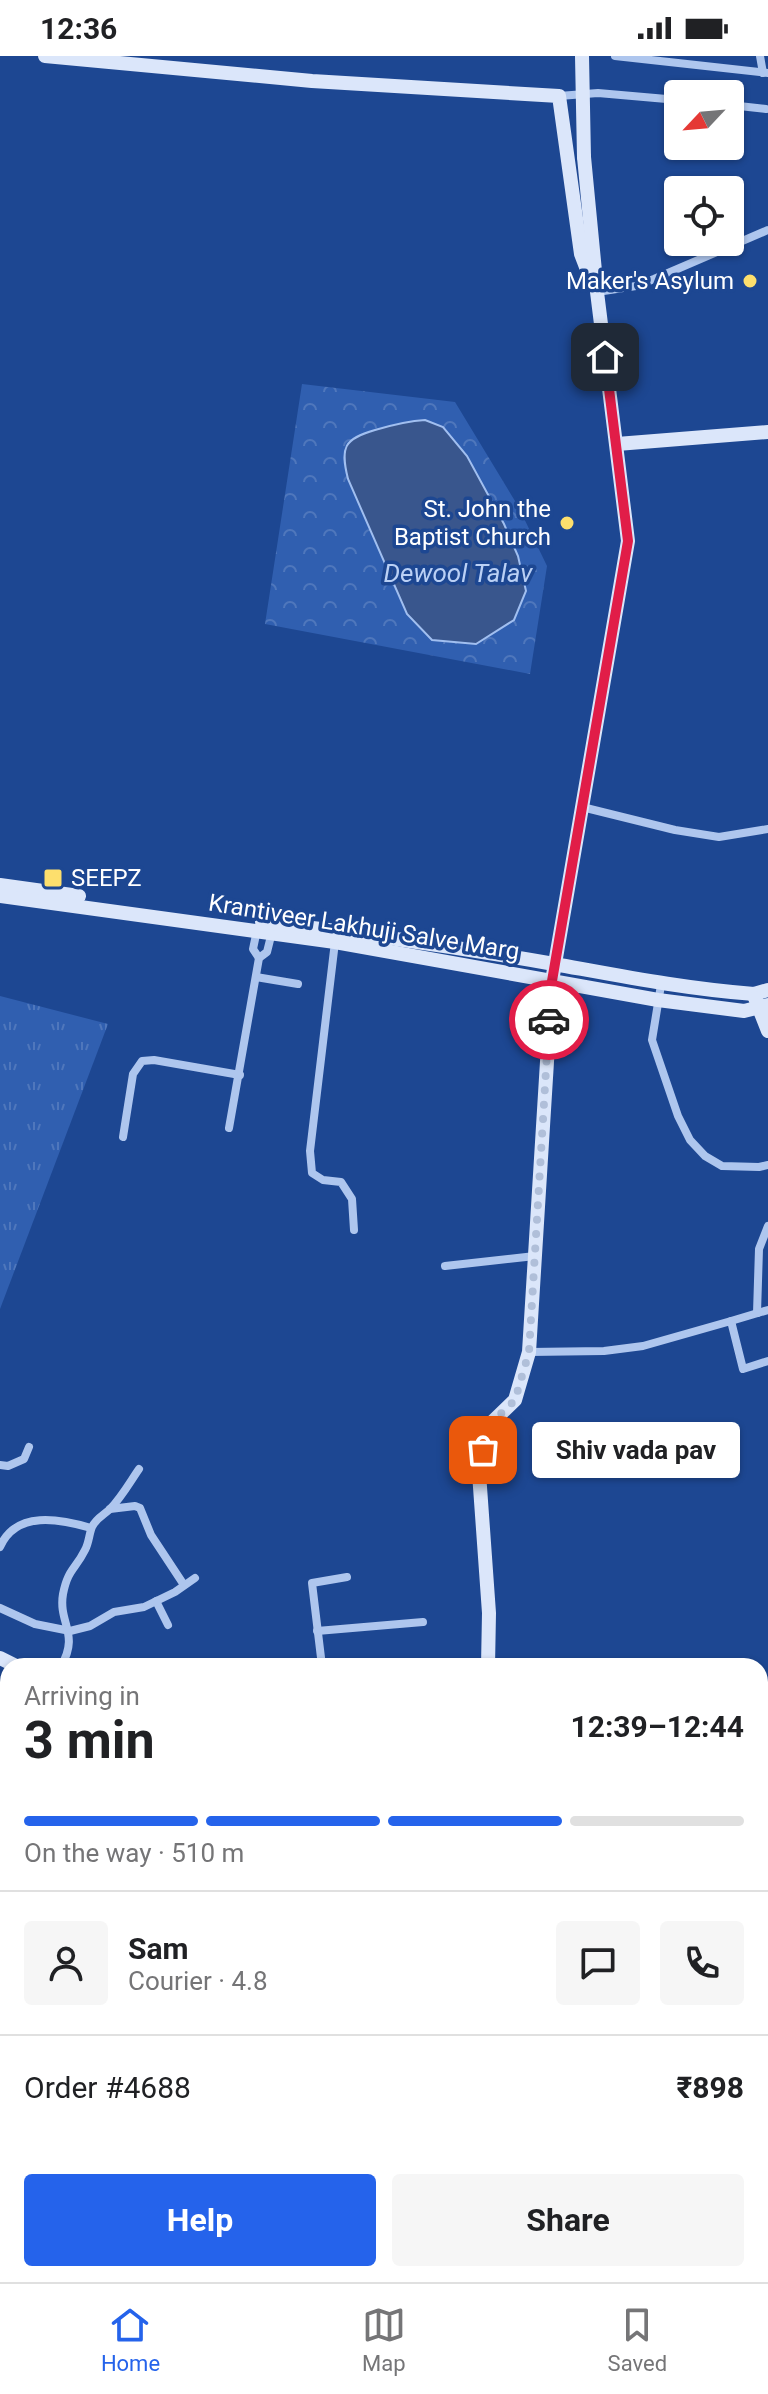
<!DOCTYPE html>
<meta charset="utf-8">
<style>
body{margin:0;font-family:Roboto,sans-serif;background:#f6f6f6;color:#202124;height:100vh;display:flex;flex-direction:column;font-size:30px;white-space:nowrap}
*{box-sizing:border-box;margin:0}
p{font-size:26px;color:#757577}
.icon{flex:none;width:44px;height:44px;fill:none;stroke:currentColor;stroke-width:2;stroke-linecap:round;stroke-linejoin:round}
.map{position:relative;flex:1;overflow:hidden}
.drawer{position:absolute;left:0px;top:1602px;width:768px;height:624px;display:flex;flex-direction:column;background:#fff;border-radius:24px 24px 0 0;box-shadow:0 2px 6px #0004}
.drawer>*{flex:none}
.needle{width:52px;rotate:244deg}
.fabs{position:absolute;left:664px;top:24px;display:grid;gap:16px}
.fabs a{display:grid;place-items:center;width:80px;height:80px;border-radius:8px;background:#fff;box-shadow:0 2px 6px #0004;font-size:40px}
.pin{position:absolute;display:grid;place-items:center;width:68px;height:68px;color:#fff;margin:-34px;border-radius:16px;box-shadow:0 4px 12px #0006}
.courier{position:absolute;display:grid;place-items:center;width:80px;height:80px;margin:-40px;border:6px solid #e11d48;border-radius:50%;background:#fff;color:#222;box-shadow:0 2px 10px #0007}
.bubble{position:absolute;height:56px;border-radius:8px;background:#fff;box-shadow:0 2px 6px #0004;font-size:26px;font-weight:700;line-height:56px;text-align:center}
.overview em{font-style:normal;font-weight:700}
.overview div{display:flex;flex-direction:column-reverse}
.overview{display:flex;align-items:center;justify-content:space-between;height:136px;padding:0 24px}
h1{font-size:52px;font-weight:700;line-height:60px}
.bar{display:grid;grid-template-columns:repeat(4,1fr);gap:12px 8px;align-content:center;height:96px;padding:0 24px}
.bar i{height:10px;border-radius:6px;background:#e0e0e0}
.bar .on{background:#2563eb}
.bar p{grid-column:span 4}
.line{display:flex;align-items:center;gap:20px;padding:0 24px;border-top:2px solid #e0e0e0}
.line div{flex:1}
.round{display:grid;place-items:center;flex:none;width:84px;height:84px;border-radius:8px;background:#f6f6f6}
.button{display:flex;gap:16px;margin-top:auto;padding:16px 24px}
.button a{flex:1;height:92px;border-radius:8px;background:#2563eb;color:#fff;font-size:32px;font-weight:700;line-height:92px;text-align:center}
.button a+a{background:#f6f6f6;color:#202124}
.status{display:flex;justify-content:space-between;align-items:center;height:56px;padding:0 40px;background:#fff;direction:ltr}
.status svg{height:22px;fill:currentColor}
.tab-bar{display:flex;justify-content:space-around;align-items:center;height:112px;border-top:2px solid #e0e0e0;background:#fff;font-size:22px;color:#757577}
.tab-bar a{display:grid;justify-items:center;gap:4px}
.tab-bar .on{color:#2563eb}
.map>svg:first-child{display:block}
.grass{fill:url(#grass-tufts)}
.park{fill:url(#park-crowns);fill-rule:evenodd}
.water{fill:#39568d;stroke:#a1bff0;stroke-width:2}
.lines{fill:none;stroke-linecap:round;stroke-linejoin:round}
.street{stroke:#aec6ee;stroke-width:8}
.secondary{stroke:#dbe6fa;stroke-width:14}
.secondary-bridge{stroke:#dbe6fa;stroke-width:14}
.done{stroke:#b0bfd9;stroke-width:8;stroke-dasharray:0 14.4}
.route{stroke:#e11d48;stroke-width:10}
.poi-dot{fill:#fddf6d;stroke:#1d4792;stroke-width:3}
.labels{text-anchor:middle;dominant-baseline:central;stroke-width:7;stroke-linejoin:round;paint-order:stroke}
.poi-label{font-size:24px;fill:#fff;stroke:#1d4792;text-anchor:end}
.street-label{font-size:24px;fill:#fff;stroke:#1d4792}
.water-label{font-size:26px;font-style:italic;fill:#bad0f5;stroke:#1d4792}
</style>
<div class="status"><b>12:36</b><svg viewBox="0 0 49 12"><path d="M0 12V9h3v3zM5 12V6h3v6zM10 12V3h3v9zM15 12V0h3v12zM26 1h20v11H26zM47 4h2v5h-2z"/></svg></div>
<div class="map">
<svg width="768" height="2226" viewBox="0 0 768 2226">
<defs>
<pattern id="grass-tufts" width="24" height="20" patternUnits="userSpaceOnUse" patternTransform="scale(2)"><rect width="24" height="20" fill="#305fb0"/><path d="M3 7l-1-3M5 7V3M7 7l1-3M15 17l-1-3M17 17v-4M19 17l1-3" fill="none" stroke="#4f77bc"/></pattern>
<pattern id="park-crowns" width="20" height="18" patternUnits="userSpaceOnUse" patternTransform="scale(2)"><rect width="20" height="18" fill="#305fb0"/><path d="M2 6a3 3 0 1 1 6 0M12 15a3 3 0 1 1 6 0" fill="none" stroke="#4f77bc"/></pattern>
</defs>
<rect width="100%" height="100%" fill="#1d4792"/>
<!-- grass -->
<path class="grass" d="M0,940L108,968L0,1253Z"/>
<!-- park -->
<path class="park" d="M302,328L455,346L518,450L547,510L530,618L265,568ZM348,423L476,588L407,558Z"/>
<!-- water -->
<path class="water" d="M425,364L443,371L467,400L504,468L518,500L526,535L514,564L476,588L432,584L407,558L348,423C340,391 344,383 375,374C392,369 407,365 425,364Z"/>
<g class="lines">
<!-- street -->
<g class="street">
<path d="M615,0L768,17"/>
<path d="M760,0L763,17"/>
<path d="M559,40L598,37L678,44"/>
<path d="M730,49L766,53"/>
<path d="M597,236L636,230L654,223L768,174"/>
<path d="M582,751L675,774L719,781L768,773"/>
<path d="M257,874L253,893L259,902"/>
<path d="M335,886L310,1095L312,1117L323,1124L341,1126L352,1143L354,1174"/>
<path d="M256,921L298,928"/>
<path d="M661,929L652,984L678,1060L690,1084L705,1100L722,1110L759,1111L768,1109"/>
<path d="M229,1072L259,902L267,896L272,876"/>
<path d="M123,1081L133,1018L142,1005L154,1004L240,1019"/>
<path d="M445,1210L535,1200"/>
<path d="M757,1257L759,1193L768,1170"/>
<path d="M731,1265L768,1254"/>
<path d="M529,1296L604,1295L643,1290L731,1265L743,1313L768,1305"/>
<path d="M0,1409L8,1410L24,1403L29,1391"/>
<path d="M110,1453L135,1450L140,1452L151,1479L184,1529"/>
<path d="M0,1491C16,1454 60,1463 91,1472"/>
<path d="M156,1545L168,1569"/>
<path d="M0,1552L35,1568L70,1575L90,1570L114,1556L144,1551L175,1536L195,1522"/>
<path d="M317,1575L423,1566"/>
<path d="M61,1610C80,1578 58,1567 63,1538C68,1513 75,1514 85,1494C89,1487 89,1478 92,1471C96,1462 104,1459 110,1453C121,1442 130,1426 139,1413"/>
<path d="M322,1610L312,1527L347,1521"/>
<path d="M0,1774L8,1775"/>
<path d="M0,1938L1,1931H8"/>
<path d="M0,1958L8,1959"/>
<path d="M760,1978L768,1989L766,1998L760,2002"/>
<path d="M0,1991L8,1992"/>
<path d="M0,2016H8"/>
<path d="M0,2107L8,2131"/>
<path d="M0,2215L9,2226"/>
<path d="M171,2218V2226"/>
<path d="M474,2218V2226"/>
<path d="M538,2218V2226"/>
<path d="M579,2218V2226"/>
<path d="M712,2226V2218"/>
</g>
<!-- secondary -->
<g class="secondary">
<path d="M45,0L312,25L559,40L581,198L586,211L595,220"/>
<path d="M617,388L768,376"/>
<path d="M0,829L79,840"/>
<path d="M0,840L335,886L658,944L744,955L768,949"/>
<path d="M262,866C360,877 457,891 554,908C621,920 686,933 754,938L768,934"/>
<path d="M755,942L768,975"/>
<path d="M0,1602L16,1610"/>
<path d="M488,1610L489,1557L479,1417L487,1371L515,1344L529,1296L552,925L628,485L597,236L584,101"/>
<path d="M0,1724L5,1719L8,1707"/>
<path d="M0,1737L8,1733"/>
<path d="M760,1872H768"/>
<path d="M0,2050H8"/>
<path d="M760,2141L768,2160"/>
<path d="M760,2166L768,2185"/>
<path d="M84,2218L88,2226"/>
</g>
<!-- secondary-bridge -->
<path class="secondary-bridge" d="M582,0L584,101"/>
</g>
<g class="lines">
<!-- done -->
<path class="done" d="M483,1394L487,1371L515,1344L529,1296L549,964"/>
<!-- route -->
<path class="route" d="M549,964L552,925L628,485L605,301"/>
</g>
<!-- markers -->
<g class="poi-dot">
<circle cx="750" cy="225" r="8"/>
<circle cx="567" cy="467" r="8"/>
<rect x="43" y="812" width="20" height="20" rx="4"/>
</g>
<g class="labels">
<!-- poi labels -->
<g class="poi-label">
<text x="734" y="225">Maker's Asylum</text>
<text x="551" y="453">St. John the<tspan x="551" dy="28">Baptist Church</tspan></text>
<text x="71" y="822" text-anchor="start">SEEPZ</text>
</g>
<!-- street labels -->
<g class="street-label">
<text transform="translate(364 871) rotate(9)">Krantiveer Lakhuji Salve Marg</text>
</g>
<!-- water labels -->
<g class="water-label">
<text x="458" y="517">Dewool Talav</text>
</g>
</g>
</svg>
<div class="fabs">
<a><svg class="needle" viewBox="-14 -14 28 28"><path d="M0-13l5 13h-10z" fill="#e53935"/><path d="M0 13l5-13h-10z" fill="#757577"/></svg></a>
<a><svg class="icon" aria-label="locate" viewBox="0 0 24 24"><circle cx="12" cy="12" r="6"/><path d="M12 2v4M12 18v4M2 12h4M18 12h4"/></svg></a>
</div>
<div class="pin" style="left:483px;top:1394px;background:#ea580c"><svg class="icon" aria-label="bag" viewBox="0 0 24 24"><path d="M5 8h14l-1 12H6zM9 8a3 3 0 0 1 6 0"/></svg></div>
<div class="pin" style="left:605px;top:301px;background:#1f2937"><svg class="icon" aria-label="home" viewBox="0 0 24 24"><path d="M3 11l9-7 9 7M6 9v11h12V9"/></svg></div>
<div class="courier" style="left:549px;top:964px"><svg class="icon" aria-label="car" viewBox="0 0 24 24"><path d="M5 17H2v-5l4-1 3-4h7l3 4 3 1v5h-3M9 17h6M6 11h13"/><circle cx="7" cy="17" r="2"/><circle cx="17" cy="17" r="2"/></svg></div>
<div class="bubble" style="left:532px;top:1366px;width:208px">Shiv vada pav</div>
<section class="drawer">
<div class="overview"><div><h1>3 min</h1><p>Arriving in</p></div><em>12:39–12:44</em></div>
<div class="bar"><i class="on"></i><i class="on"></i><i class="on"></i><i></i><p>On the way · 510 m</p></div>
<div class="line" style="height:144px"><a class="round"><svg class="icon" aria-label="person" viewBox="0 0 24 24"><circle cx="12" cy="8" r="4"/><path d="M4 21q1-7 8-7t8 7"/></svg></a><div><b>Sam</b><p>Courier · 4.8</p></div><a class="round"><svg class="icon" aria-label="chat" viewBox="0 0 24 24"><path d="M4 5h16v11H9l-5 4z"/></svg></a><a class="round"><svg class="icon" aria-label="phone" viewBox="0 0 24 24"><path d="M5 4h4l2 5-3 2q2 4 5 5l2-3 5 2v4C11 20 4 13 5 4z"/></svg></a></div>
<div class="line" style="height:104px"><div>Order #4688</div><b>₹898</b></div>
<div class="button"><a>Help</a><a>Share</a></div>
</section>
</div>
<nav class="tab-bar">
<a class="on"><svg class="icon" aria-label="home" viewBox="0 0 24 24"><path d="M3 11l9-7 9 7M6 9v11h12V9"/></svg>Home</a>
<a><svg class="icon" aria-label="map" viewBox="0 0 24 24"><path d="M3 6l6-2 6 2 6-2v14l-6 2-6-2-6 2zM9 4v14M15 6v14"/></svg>Map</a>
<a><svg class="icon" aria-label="saved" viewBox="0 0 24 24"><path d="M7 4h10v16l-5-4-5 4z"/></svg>Saved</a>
</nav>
